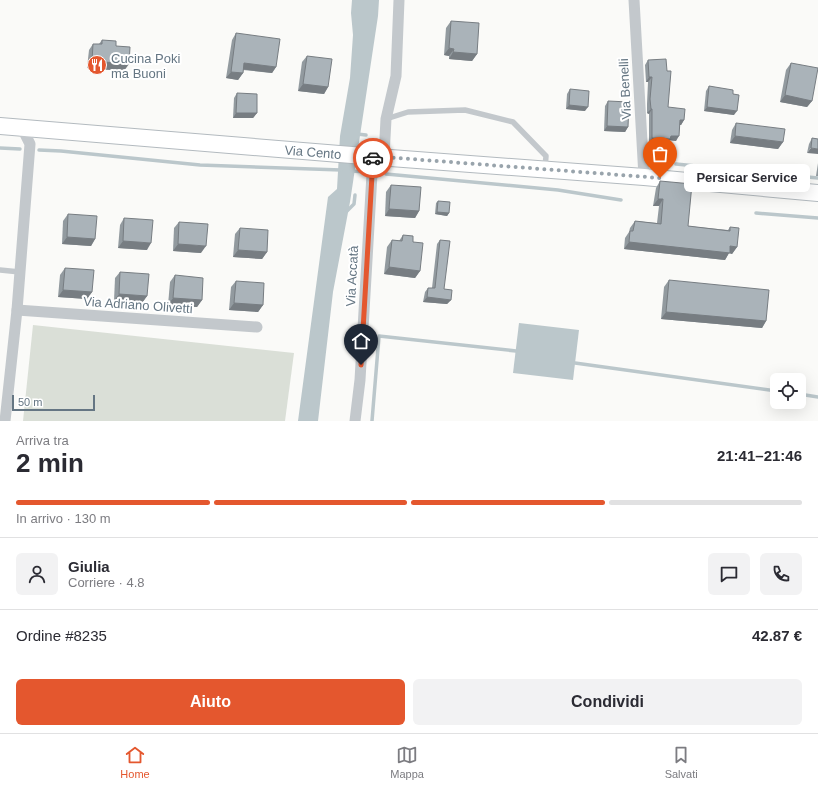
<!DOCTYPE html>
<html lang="it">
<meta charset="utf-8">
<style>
body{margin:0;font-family:Arial,sans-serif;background:#f2f2f3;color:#2b2b33;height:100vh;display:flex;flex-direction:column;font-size:15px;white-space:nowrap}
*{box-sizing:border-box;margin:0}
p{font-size:13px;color:#7c7c81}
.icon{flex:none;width:22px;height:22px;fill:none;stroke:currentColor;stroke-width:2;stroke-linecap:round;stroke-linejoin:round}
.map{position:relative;height:421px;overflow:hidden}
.sheet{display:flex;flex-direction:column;background:#fff;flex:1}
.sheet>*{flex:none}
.buttons{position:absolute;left:770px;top:373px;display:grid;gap:8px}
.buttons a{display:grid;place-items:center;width:36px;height:36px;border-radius:6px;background:#fff;box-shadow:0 4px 16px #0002;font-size:20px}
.scale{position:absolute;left:12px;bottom:10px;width:83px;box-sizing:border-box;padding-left:4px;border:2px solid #657683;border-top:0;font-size:11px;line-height:14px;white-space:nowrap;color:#657683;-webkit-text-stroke:3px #fff;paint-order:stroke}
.pin{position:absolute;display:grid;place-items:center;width:34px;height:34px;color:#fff;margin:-41px -17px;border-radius:50% 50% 50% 0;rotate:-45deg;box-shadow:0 0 4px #0007}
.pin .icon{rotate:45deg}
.courier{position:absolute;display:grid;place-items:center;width:40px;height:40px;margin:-20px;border:3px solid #e4572e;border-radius:50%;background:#fff;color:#222;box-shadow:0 1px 5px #0007}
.bubble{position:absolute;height:28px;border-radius:6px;background:#fff;box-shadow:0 4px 16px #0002;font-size:13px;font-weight:800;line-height:28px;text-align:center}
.overview em{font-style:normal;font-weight:800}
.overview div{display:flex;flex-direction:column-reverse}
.overview{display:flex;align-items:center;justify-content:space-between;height:68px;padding:0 16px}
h1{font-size:26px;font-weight:800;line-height:30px}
.bar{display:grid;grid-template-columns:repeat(4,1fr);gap:6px 4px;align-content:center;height:48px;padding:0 16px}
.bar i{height:5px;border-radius:3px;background:#e1e1e2}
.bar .on{background:#e4572e}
.bar p{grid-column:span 4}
.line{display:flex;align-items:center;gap:10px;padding:0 16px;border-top:1px solid #e1e1e2}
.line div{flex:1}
.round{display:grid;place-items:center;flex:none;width:42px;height:42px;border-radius:6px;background:#f2f2f3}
.cta{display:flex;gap:8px;margin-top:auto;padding:8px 16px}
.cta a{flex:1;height:46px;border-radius:6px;background:#e4572e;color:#fff;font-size:16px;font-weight:800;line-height:46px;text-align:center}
.cta a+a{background:#f2f2f3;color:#2b2b33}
.tabs{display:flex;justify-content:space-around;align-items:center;height:56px;border-top:1px solid #e1e1e2;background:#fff;font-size:11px;color:#7c7c81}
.tabs a{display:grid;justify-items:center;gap:2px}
.tabs .on{color:#e4572e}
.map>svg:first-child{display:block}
.green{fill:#dadfd7}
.water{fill:#bbc7cb}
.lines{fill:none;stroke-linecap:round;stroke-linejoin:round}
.stream{stroke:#bbc7cb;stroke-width:3.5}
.secondary-casing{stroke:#b3babf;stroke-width:18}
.lane{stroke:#c3c8cc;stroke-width:5.5}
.street{stroke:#c3c8cc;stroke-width:11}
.secondary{stroke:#fff;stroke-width:16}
.wall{fill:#929a9f}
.shaded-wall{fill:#777d82}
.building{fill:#aab3b9;stroke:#777d82}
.done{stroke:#99a4ac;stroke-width:4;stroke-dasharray:0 7.2}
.route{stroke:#e4572e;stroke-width:5}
.labels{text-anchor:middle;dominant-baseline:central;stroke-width:4;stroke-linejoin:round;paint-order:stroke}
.poi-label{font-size:13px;fill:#657683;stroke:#fff;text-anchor:start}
.street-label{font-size:13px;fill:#657683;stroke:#fff}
</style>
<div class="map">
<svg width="818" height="421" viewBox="0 0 818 421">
<rect width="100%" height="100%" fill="#fafaf8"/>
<!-- green -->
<path class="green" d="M33,325L294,353L285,421H23Z"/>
<!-- water -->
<g class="water">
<path d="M352,0H379L378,16L350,202L333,292L318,421H298L328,197L337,189L340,136L350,78L353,35L351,13Z"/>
<path d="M519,323L579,330L573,380L513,373Z"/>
</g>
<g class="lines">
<!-- stream -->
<g class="stream">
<path d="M357,134L366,135"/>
<path d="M0,148L20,149"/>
<path d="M39,150L61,151L200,165L341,170"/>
<path d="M676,164L818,178"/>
<path d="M351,171L366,172"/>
<path d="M386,174L558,190L621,200"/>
<path d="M347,211L354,204L355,195"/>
<path d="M756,213L818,218"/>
<path d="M575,363L777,391"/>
<path d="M799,394L818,397"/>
<path d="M372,421L379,336L516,351"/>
</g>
<!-- secondary casing -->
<g class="secondary-casing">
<g id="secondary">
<path id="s1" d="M0,126L364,156L644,177L818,193"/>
</g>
</g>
<!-- lane -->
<g class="lane">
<path d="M386,119L408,112L465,110L513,122L546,156L545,168"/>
<path d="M0,270L20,272"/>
</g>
<!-- street -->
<g class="street">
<path d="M634,0L644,177"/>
<path d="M384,157L386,119L396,76L399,0"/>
<path d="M17,310L257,327"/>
<path d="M5,421L17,310L30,144L22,128"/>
<path d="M355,421L360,380L373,157"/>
</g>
<!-- secondary -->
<use href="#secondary" class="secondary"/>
</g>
<!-- wall -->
<g class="wall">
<path d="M451,21L477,54L472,61L449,59V56L444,55L446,28Z"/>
<path d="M236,33L276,67L272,73L243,70V73L238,80L226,78L232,40Z"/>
<path d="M102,40L116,46L124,71L87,68L89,50L93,44H99Z"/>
<path d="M307,56L328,87L324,94L298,91L302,62Z"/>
<path d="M648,60L668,107L684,120L681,125H680L676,141L669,140L667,143H649V114L647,113V104L648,82H646L645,65Z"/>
<path d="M791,63L812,101L807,107L780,102L786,70Z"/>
<path d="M709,86L733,94L734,115L704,111L706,91Z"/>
<path d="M570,89L585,111L566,109L567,94Z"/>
<path d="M237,93L257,113L253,118H233L234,98Z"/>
<path d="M608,101L628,127L625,132L604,131L605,106Z"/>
<path d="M736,123L783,142L778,149L730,143L732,130Z"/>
<path d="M812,138L818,139L807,153L809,144Z"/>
<path d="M818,163V176H816Z"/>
<path d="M660,181L688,226L728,230L730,227L737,247L732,254L729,253L725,260L624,249L625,238L629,232L630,228L635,221L657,223L659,206H653L656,188Z"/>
<path d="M391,185L419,211L415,218L385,216L386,192Z"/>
<path d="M438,201L449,213L447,216L435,214L436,203Z"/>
<path d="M68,214L95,239L91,246L62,244L63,221Z"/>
<path d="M124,218L147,250L118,248L120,225Z"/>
<path d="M179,222L201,253L173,251L174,228Z"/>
<path d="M240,228L267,252L262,259L233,257L235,234Z"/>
<path d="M403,235L413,242L420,271L415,278L384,274L387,247L392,240L399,241Z"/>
<path d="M440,240L444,289L451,300L447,304L423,302L425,292L428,288H432L437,244Z"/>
<path d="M65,268L92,292L87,299L58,297L60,275Z"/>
<path d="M120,272L147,296L142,303L114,301L115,278Z"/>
<path d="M175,275L202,300L197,307L168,305L170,282Z"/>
<path d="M669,280L766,321L762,328L661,319L664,287Z"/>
<path d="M236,281L263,305L258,312L229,310L231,287Z"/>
</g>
<!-- shaded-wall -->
<g class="shaded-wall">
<path d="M449,48L454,49L449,56L444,55Z"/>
<path d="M453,52L477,54L472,61L449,59Z"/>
<path d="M92,61L129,64L124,71L87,68Z"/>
<path d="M244,63L276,67L272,73L240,69Z"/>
<path d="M231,72L243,73L238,80L226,78Z"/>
<path d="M649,77H652L648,82H646Z"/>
<path d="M303,84L328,87L324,94L298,91Z"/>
<path d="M785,95L812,101L807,107L780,102Z"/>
<path d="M569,105L588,107L585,111L566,109Z"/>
<path d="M707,107L737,111L734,115L704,111Z"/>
<path d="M651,109H652L649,114L647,113Z"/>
<path d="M236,113H257L253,118H233Z"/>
<path d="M680,120H684L681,125H677Z"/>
<path d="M607,126L628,127L625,132L604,131Z"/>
<path d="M671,136H679L676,141L669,140L667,143H649L652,138Z"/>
<path d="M735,136L783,142L778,149L730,143Z"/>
<path d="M811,148L818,149V154L807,153Z"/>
<path d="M658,199H663L659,206H653Z"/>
<path d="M389,209L419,211L415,218L385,216Z"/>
<path d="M437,212L449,213L447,216L435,214Z"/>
<path d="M67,237L95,239L91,246L62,244Z"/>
<path d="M123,241L151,243L147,250L118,248Z"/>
<path d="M629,242L730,246L737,247L732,254L729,253L725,260L624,249Z"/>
<path d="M178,244L206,246L201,253L173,251Z"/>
<path d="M238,250L267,252L262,259L233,257Z"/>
<path d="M389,267L420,271L415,278L384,274Z"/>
<path d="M63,290L92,292L87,299L58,297Z"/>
<path d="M119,294L147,296L142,303L114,301Z"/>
<path d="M427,297L451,300L447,304L423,302Z"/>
<path d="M173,298L202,300L197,307L168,305Z"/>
<path d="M234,303L263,305L258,312L229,310Z"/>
<path d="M666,312L766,321L762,328L661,319Z"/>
</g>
<!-- building -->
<g class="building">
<path d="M451,21L479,23L477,54L453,52L454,49L449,48Z"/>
<path d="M236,33L280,39L276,67L244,63L243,73L231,72Z"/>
<path d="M102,40L116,41V46L130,47L129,64L92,61L93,44H102Z"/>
<path d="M307,56L332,59L328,87L303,84Z"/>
<path d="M666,59L667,71H671L668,107L685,109L684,120H680L679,136H671L670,139L652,138V109H651L650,99L652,77H649L648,60Z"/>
<path d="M791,63L818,68L812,101L785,95Z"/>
<path d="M709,86L733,90V94L739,95L737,111L707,107Z"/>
<path d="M570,89L589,91L588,107L569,105Z"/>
<path d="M237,93L257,94V113H236Z"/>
<path d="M608,101L629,102L628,127L607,126Z"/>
<path d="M736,123L785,129L783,142L735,136Z"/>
<path d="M812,138L818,139V149L811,148Z"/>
<path d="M660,181L692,184L688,226L730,231V227L739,228L737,247L730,246V253L629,242L630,231H633L635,221L661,224L663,199H658Z"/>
<path d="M391,185L421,187L419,211L389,209Z"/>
<path d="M438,201L450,202L449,213L437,212Z"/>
<path d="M68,214L97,216L95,239L67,237Z"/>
<path d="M124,218L153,220L151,243L123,241Z"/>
<path d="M179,222L208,224L206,246L178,244Z"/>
<path d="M240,228L268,230L267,252L238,250Z"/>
<path d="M403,235L413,236V242L423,243L420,271L389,267L392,240L402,241Z"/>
<path d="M440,240L450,241L444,289L452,290L451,300L427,297L428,288H435Z"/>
<path d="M65,268L94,270L92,292L63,290Z"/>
<path d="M120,272L149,274L147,296L119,294Z"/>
<path d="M175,275L203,278L202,300L173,298Z"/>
<path d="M669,280L769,290L766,321L666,312Z"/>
<path d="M236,281L264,283L263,305L234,303Z"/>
</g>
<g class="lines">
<!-- done -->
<path class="done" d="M373,158V157H384L660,178"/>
<!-- route -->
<path class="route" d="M361,365L373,158"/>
</g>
<!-- icons -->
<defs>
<g id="restaurant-disc" transform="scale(1)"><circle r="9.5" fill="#e4572e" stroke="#fff"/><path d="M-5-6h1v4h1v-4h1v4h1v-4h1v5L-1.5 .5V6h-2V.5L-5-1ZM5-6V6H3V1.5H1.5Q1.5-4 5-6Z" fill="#fff"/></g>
</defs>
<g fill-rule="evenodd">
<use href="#restaurant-disc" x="97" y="65"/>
</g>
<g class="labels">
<!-- poi labels -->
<g class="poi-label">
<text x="111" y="58">Cucina Poki<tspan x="111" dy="15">ma Buoni</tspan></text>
</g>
<!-- street labels -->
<g class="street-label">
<text transform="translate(625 89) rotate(-93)">Via Benelli</text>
<text stroke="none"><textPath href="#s1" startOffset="314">Via Cento</textPath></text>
<text transform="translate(352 276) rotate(-87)">Via Accatà</text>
<text transform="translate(138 305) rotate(4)">Via Adriano Olivetti</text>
</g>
</g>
</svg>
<div class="buttons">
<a><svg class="icon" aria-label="locate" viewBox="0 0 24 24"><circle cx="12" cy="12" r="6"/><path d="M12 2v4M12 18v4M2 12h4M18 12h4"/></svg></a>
</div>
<div class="scale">50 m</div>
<div class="pin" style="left:660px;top:178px;background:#ea580c"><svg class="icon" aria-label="bag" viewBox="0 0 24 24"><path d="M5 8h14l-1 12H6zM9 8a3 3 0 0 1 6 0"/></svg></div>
<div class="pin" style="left:361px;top:365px;background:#1f2937"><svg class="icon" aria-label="home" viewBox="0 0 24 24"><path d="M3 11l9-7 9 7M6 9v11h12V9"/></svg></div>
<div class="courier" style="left:373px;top:158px"><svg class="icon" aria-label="car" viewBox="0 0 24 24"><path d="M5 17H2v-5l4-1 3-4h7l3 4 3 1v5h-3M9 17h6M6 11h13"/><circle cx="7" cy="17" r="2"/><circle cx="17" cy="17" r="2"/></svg></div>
<div class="bubble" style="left:684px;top:164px;width:126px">Persicar Service</div>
</div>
<section class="sheet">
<div class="overview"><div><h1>2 min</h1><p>Arriva tra</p></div><em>21:41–21:46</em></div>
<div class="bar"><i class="on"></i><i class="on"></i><i class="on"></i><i></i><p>In arrivo · 130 m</p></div>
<div class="line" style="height:72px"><a class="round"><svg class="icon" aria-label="person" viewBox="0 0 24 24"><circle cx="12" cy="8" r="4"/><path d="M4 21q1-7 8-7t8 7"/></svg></a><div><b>Giulia</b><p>Corriere · 4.8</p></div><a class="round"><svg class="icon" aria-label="chat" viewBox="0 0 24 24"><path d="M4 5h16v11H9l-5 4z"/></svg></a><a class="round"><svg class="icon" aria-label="phone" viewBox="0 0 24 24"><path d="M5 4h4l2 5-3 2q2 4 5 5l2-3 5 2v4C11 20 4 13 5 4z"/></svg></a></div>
<div class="line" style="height:52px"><div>Ordine #8235</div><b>42.87 €</b></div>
<div class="cta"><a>Aiuto</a><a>Condividi</a></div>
</section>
<nav class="tabs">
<a class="on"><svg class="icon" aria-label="home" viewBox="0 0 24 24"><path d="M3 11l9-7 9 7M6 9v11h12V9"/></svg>Home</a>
<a><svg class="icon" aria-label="map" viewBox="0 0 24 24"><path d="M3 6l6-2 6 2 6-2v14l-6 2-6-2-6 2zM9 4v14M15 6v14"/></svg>Mappa</a>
<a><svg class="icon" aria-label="saved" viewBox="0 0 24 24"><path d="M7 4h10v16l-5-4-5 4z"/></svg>Salvati</a>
</nav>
